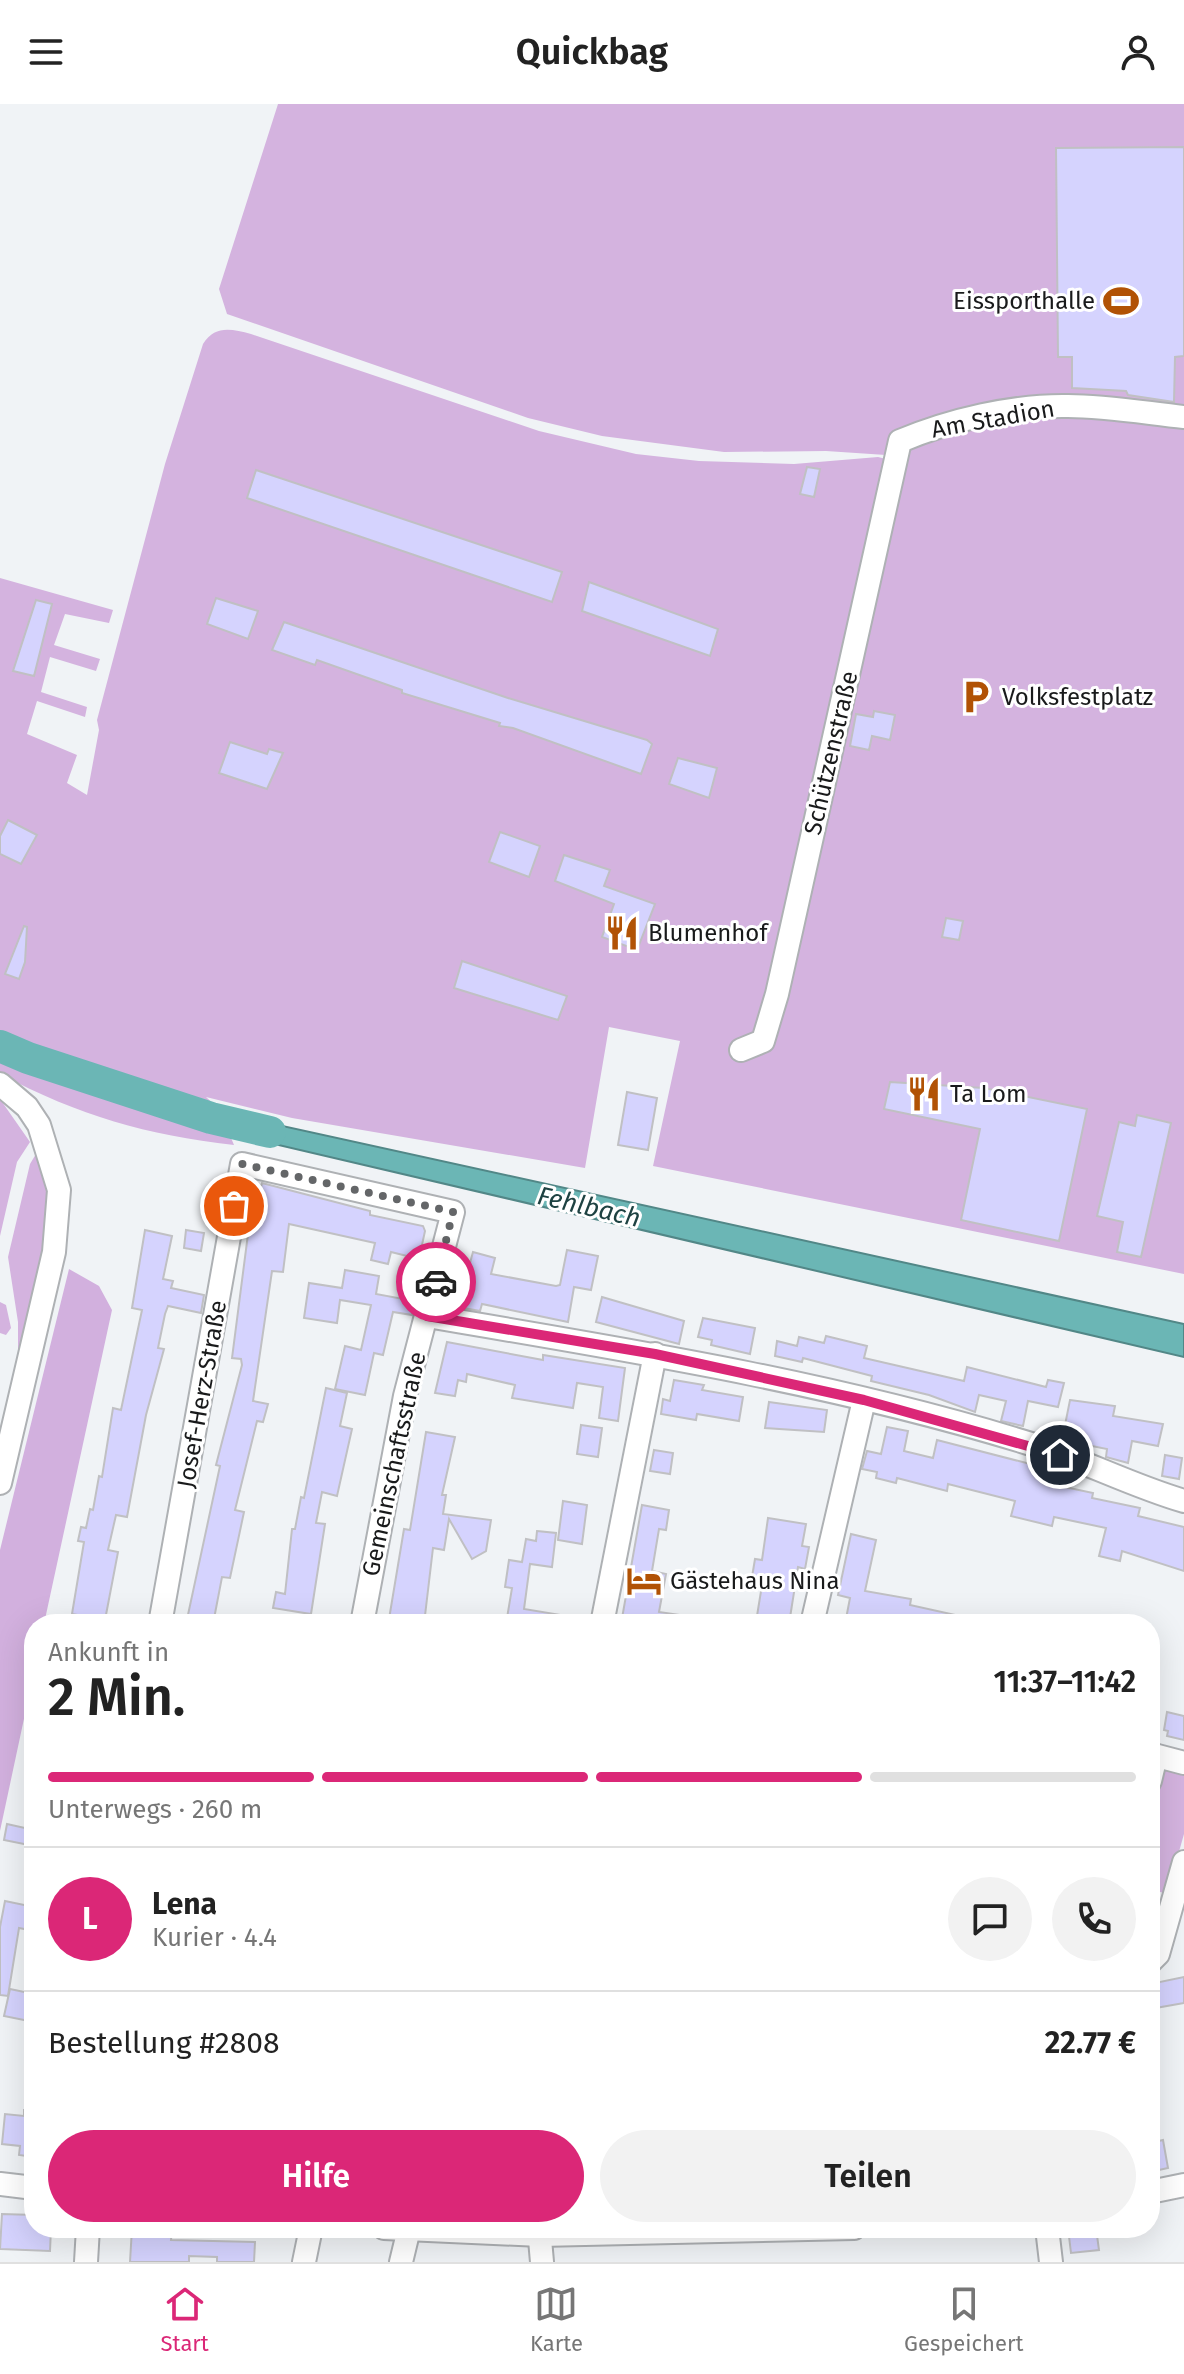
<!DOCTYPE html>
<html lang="de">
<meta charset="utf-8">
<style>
body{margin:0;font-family:"Fira Sans",sans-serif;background:#f2f2f2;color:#222;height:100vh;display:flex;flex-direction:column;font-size:30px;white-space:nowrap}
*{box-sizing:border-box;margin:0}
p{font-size:26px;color:#767676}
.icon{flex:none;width:44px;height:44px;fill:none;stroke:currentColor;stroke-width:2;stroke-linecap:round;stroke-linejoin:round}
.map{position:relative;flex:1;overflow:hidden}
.drawer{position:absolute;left:24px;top:1510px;width:1136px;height:624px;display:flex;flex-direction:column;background:#fff;border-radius:32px;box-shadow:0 8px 32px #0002}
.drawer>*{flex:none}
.pin{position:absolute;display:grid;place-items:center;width:68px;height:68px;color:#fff;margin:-34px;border:4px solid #fff;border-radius:50%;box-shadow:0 2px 8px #0007}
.courier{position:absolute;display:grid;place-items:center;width:80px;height:80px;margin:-40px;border:6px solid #db2777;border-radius:50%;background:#fff;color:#222;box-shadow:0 2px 10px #0007}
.headline em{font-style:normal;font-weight:600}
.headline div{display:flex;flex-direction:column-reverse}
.headline{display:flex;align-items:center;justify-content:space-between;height:136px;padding:0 24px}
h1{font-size:52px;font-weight:600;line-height:60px}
.bar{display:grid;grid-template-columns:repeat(4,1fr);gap:12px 8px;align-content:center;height:96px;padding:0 24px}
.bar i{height:10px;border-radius:6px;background:#e0e0e0}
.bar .active{background:#db2777}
.bar p{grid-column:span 4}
.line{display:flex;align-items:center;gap:20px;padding:0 24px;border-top:2px solid #e0e0e0}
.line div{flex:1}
.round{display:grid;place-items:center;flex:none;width:84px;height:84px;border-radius:42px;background:#f2f2f2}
.primary-button{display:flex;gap:16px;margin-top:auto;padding:16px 24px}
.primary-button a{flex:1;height:92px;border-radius:48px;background:#db2777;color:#fff;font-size:32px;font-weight:600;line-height:92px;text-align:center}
.primary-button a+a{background:#f2f2f2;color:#222}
header{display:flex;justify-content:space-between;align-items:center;height:104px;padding:0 24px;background:#fff;font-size:36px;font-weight:600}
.tabs{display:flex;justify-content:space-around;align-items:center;height:112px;border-top:2px solid #e0e0e0;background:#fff;font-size:22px;color:#767676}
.tabs a{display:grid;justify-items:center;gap:4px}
.tabs .active{color:#db2777}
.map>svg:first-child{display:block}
.green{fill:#d4b3df}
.forest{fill:#d2b0de}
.water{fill:#6bb6b5;stroke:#528787;stroke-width:2}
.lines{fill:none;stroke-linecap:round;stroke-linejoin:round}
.river{stroke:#6bb6b5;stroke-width:32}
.building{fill:#d5d3fe;stroke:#c0c0c3;stroke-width:2}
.minor-casing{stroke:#aeb1b4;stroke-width:26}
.minor{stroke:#fff;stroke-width:22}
.done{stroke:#646668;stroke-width:8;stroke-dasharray:0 14.4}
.route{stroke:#db2777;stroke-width:10}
.labels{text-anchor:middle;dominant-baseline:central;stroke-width:6;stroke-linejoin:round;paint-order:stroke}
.poi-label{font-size:24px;fill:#191a1b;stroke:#fff;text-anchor:start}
.street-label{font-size:24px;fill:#191a1b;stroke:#fff}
.water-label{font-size:26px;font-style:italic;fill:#1e4242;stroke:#fff}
</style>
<header><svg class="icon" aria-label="menu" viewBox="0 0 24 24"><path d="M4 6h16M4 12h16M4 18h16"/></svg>Quickbag<svg class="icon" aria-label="person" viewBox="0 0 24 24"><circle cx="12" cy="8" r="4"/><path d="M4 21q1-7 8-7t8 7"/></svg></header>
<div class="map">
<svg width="1184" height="2158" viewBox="0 0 1184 2158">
<rect width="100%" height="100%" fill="#f0f3f6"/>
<!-- green -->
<g class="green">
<path d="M278,0H1184V1170L653,1062L680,937L609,923L585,1064L292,1014L206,993L219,1005L234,1041C146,1031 80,1012 0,970V474L113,506L109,519L65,510L54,541L100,555L96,567L50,553L41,588L87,603L85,613L37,597L27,630L77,651L67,679L87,691L99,626L97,616L165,360L203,240C215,221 231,225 251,230L539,327L636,350L699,357L794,360L878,353L886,355L768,932L889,355L886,351L826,347L724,348L602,332L528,314L227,210L219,185Z"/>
<path d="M0,995L30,1038L17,1058L0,1132Z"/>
<path d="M36,1050C63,1111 37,1185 24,1247L18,1246V1218L8,1153L30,1060Z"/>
<path d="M0,1198L6,1201L11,1224L6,1231L0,1229Z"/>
<path d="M1164,1661L1184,1666V1730L1167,1790L1150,1785V1712Z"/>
</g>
<!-- forest -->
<path class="forest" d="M69,1165L99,1182L112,1206L44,1520H34V1568L0,1727V1446Z"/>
<!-- water -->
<path class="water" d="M223,1009L1184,1220V1253L232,1030Z"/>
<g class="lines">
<!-- river -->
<path class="river" d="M0,942L28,954L211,1014L270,1028"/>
</g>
<!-- building -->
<g class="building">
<path d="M1184,43V252L1175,253L1174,298L1128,291L1126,287L1072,284V253H1058L1056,44Z"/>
<path d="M807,363L820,365L814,393L800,390Z"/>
<path d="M256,366L562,468L552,498L247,394Z"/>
<path d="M589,478L718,525L710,552L582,507Z"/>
<path d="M216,494L258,507L248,535L207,520Z"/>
<path d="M36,496L52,500L34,572L13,567Z"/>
<path d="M284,518L508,594L647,636L652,640L641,670L513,624L499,622L500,619L402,589V586L317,556L315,561L272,546Z"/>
<path d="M874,607L895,611L890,636L872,632L869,646L850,642L856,610L873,613Z"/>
<path d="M230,638L267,650L269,645L283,649L267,685L219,669Z"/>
<path d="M678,654L717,664L709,694L669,680Z"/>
<path d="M8,716L37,731L21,760L0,750V732Z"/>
<path d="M500,728L540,742L529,773L489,758Z"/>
<path d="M564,751L610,766L604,782L655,800L637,846L602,833L614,800L555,777Z"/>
<path d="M946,814L963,817L959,836L942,833Z"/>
<path d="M24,822L27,823L25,858L19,875L5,870Z"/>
<path d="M462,857L567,892L558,916L454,884Z"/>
<path d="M890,978L984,984L1087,1005L1059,1137L961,1116L980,1025L884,1005Z"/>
<path d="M627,988L657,994L648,1046L618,1041Z"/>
<path d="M1137,1011L1171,1019L1141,1153L1117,1148L1123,1118L1097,1112L1119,1018L1135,1022Z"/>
<path d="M262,1079L370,1107V1111L423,1122L425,1127L420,1150L415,1154L391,1148L388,1160L371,1156L375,1139L289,1120L283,1168L272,1167L253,1297L268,1300L263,1318L257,1317L235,1406L244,1408L230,1474L222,1473L213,1520H186L220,1362L216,1361L242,1261L241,1255L232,1254L248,1130L256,1104L249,1102L253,1081L261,1083Z"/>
<path d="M145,1126L172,1132L163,1175L173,1177L171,1184L204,1191L201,1209L168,1202L165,1210L158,1244L164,1245L146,1311L127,1413L116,1411L108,1446L118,1448L105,1516L72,1510L84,1438L78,1437L81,1423L86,1424L90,1405L93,1406L99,1372L102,1373L113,1304L121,1306L135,1239L142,1206L132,1204Z"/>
<path d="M186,1126L204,1129L201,1147L184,1144Z"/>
<path d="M567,1146L598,1152L591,1186L574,1183L568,1218L482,1200L480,1207L458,1203L459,1198L452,1196L456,1183L463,1185L473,1148L495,1154L491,1170L556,1182L560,1181Z"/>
<path d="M345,1166L379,1172L376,1190L414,1197L412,1211L393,1208L383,1251L374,1249L365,1291L335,1285L345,1242L361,1246L371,1201L340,1196L337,1219L304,1214L309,1179L342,1184Z"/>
<path d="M602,1193L684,1217L679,1240L596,1218Z"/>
<path d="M703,1214L755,1224L750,1250L711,1241L712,1236L698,1233Z"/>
<path d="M826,1232L867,1242L864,1254L964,1277L967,1263L1046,1283L1048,1276L1064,1279L1058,1303L1028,1297L1023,1322L1001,1317L1006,1297L979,1291L975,1308L929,1291L871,1277L872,1272L803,1254L802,1258L775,1252L777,1237L797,1242L799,1233L824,1239Z"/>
<path d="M447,1238L543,1256V1251L625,1264L618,1317L599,1314L603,1283L577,1279L573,1304L512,1294L515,1281L467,1270L466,1278L458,1276L455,1292L435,1289Z"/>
<path d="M674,1276L704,1281L702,1286L743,1293L739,1317L697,1310L696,1316L661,1310L663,1295L670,1297Z"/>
<path d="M326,1284L347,1289L340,1322L352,1325L337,1392L322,1388L316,1419L325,1420L311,1510L273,1504L276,1488L285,1490L292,1425H295L301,1393L304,1394Z"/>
<path d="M1070,1296L1115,1302L1113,1312L1163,1320L1158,1342L1132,1337L1128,1359L1106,1353L1107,1345L1062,1336Z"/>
<path d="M769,1298L827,1306L824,1328L765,1324Z"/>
<path d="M581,1321L602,1324L598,1353L577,1350Z"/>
<path d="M887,1323L908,1327L904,1347L933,1354L937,1336L1038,1362L1037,1367L1049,1369L1046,1379L1093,1389L1092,1394L1140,1404L1138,1412L1184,1423V1467L1122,1447L1120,1457L1099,1452L1106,1424L1054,1413L1052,1422L1011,1412L1015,1397L948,1380L947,1387L897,1374L896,1379L876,1374L877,1368L862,1365L867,1347L881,1350Z"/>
<path d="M426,1328L455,1333L442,1391H446L443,1410L491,1416L486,1447L472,1455L449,1415L444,1446L433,1444L424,1520H392L389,1515L404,1425L410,1426Z"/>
<path d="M654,1346L673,1349L670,1370L650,1367Z"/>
<path d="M1165,1351L1182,1354L1179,1375L1162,1372Z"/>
<path d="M563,1397L587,1401L582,1440L558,1436Z"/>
<path d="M642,1401L669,1406L666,1426L659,1425L652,1467L666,1470L659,1508L687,1512L686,1520H621Z"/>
<path d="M768,1414L806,1420L802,1442L809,1443L805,1465L798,1463L789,1520L756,1518L762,1481L751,1479L755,1455L762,1456Z"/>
<path d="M537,1427L556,1429L552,1463L530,1460L524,1505L567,1512V1520H506L512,1484L505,1483L509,1456L522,1458L526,1435L536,1437Z"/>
<path d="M851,1430L876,1436L865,1487L911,1495L910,1501L969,1514V1520H845L850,1494L838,1491Z"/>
<path d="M1167,1608L1184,1612V1636L1167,1632L1168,1627L1164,1626Z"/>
<path d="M7,1720L34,1726V1742L4,1736Z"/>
<path d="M5,1797L34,1803V1827L19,1824L8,1892L0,1891V1823Z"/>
<path d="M1184,1873V1899L1150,1905V1880Z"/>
<path d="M10,1885L34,1890V1918L4,1912Z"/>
<path d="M24,2006L34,2007V2053L19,2051L20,2042L2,2040L5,2010L24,2012Z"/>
<path d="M1163,2036L1168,2064L1150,2068V2039Z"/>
<path d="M2,2110L34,2111V2124H51L50,2147L0,2145Z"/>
<path d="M132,2124L172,2125L171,2136L255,2138L254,2158H217V2153L189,2152V2158H130Z"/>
<path d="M1068,2124H1096L1099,2146L1071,2149Z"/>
</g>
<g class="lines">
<!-- minor casing -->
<g class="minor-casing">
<g id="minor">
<path d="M741,946L763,937L777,890L900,337C950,316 1013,301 1068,302C1106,302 1146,309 1184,313"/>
<path d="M0,980L27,1003L39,1021L59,1086L54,1148L0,1379"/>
<path d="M427,1212C629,1246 835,1279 1031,1340C1083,1356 1132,1382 1184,1397"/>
<path d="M160,1520L242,1060L453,1108L405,1292L362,1520"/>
<path d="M602,1520L655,1250"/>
<path d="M812,1520L864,1296"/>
<path d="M1150,1650L1184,1659"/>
<path d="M1150,1677L1156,1652"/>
<path d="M1150,1858L1158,1850L1184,1758"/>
<path d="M0,2080L34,2084"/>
<path d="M1150,2088L1184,2081"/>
<path d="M384,2124L540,2131L854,2124"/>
<path d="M539,2124L542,2158"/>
<path d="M1047,2124L1051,2158"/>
<path d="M86,2158L88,2124"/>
<path d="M304,2158L311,2124"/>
<path d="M401,2158L409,2125"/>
</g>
</g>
<!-- minor -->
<use href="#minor" class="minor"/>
</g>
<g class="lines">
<!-- done -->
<path class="done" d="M234,1102L242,1060L453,1108L436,1178"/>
<!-- route -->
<path class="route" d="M436,1178L427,1212L655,1250L864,1296L1060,1351"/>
</g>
<!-- icons -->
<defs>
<g id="stadium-bare" transform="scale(2.76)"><path d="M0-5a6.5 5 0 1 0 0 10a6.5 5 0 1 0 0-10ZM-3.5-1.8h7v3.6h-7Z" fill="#b15205" stroke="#fff" stroke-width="2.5" paint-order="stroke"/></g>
<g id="parking-bare" transform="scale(2.76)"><path d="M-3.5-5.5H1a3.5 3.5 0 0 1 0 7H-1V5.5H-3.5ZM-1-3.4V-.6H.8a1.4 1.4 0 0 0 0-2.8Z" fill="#b15205" stroke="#fff" stroke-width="2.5" paint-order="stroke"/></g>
<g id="restaurant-bare" transform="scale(2.76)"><path d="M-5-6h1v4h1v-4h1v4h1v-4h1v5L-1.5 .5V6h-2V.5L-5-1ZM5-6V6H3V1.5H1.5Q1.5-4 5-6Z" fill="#b15205" stroke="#fff" stroke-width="2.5" paint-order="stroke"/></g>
<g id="hotel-bare" transform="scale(2.76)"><path d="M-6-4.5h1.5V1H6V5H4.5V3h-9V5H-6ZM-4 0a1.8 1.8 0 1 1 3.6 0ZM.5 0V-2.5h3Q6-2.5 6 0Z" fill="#b15205" stroke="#fff" stroke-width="2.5" paint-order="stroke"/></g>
</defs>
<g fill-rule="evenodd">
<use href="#stadium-bare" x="1121" y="197"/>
<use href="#parking-bare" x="976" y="593"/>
<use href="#restaurant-bare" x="622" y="829"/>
<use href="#restaurant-bare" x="924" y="990"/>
<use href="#hotel-bare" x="644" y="1477"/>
</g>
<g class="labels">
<!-- poi labels -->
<g class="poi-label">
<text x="1095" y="197" text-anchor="end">Eissporthalle</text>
<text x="1002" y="593">Volksfestplatz</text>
<text x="648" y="829">Blumenhof</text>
<text x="950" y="990">Ta Lom</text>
<text x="670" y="1477">Gästehaus Nina</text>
</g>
<!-- street labels -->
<g class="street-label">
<text transform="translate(993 315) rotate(-10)">Am Stadion</text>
<text transform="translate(831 649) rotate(-77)">Schützenstraße</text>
<text transform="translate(202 1290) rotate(-80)">Josef-Herz-Straße</text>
<text transform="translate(394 1360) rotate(-78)">Gemeinschaftsstraße</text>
</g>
<!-- water labels -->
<g class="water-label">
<text transform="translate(589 1103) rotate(13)">Fehlbach</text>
</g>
</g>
</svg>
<div class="pin" style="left:234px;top:1102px;background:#ea580c"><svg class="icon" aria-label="bag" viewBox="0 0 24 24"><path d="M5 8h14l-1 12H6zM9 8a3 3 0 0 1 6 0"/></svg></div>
<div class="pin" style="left:1060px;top:1351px;background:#1f2937"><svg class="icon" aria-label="home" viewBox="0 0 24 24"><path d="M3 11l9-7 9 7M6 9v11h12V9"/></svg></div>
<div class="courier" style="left:436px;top:1178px"><svg class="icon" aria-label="car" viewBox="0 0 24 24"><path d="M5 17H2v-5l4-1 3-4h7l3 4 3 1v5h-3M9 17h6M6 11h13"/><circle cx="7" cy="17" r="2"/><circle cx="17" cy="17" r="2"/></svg></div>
<section class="drawer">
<div class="headline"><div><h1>2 Min.</h1><p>Ankunft in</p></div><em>11:37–11:42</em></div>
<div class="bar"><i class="active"></i><i class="active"></i><i class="active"></i><i></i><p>Unterwegs · 260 m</p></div>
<div class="line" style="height:144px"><b class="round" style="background:#db2777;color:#fff">L</b><div><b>Lena</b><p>Kurier · 4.4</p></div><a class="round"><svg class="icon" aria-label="chat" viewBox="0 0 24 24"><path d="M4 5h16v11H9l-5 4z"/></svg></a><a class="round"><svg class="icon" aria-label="phone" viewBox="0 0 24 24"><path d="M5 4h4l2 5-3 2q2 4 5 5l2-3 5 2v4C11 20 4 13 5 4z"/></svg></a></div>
<div class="line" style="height:104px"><div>Bestellung #2808</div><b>22.77 €</b></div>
<div class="primary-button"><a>Hilfe</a><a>Teilen</a></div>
</section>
</div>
<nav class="tabs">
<a class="active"><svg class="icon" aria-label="home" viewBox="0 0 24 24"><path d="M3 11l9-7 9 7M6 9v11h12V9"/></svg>Start</a>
<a><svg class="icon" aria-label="map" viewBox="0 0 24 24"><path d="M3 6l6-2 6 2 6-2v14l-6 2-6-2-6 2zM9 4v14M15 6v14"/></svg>Karte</a>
<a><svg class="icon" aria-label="saved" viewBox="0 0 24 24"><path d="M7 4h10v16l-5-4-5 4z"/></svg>Gespeichert</a>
</nav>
